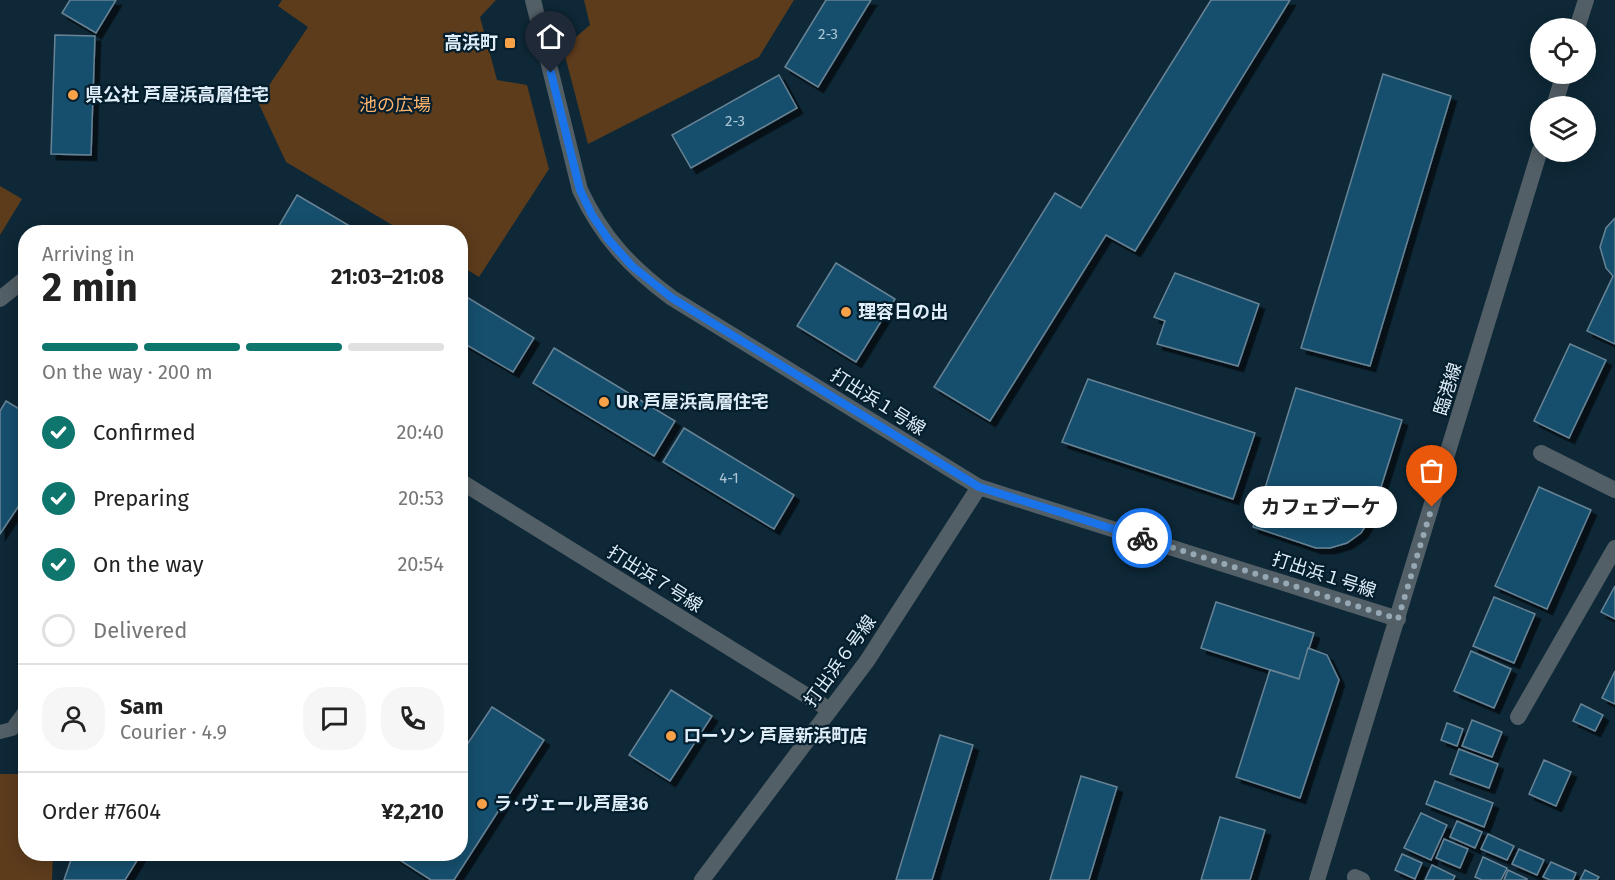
<!DOCTYPE html>
<meta charset="utf-8">
<style>
body{margin:0;font-family:"Fira Sans","Noto Sans JP",sans-serif;background:#f6f6f6;color:#222;height:100vh;display:flex;flex-direction:column;font-size:22px;white-space:nowrap}
*{box-sizing:border-box;margin:0}
p{font-size:20px;color:#767676}
.icon{flex:none;width:33px;height:33px;fill:none;stroke:currentColor;stroke-width:2;stroke-linecap:round;stroke-linejoin:round}
.map{position:relative;flex:1;overflow:hidden}
.panel{position:absolute;left:18px;top:225px;width:450px;height:636px;display:flex;flex-direction:column;background:#fff;border-radius:24px;box-shadow:0 3px 15px #0003}
.panel>*{flex:none}
.tools{position:absolute;left:1530px;top:18px;display:grid;gap:12px}
.tools a{display:grid;place-items:center;width:66px;height:66px;border-radius:50%;background:#fff;box-shadow:0 3px 15px #0003;font-size:30px}
.pin{position:absolute;display:grid;place-items:center;width:51px;height:51px;color:#fff;margin:-62px -26px;border-radius:50% 50% 50% 0;rotate:-45deg;box-shadow:0 0 6px #0007}
.pin .icon{rotate:45deg}
.courier{position:absolute;display:grid;place-items:center;width:60px;height:60px;margin:-30px;border:4px solid #1a73e8;border-radius:50%;background:#fff;color:#222;box-shadow:0 2px 8px #0007}
.bubble{position:absolute;height:42px;border-radius:21px;background:#fff;box-shadow:0 3px 15px #0003;font-size:20px;font-weight:700;line-height:42px;text-align:center}
.overview em{font-style:normal;font-weight:700}
.overview div{display:flex;flex-direction:column-reverse}
.overview{display:flex;align-items:center;justify-content:space-between;height:102px;padding:0 24px}
h1{font-size:39px;font-weight:700;line-height:45px}
.bar{display:grid;grid-template-columns:repeat(4,1fr);gap:9px 6px;align-content:center;height:72px;padding:0 24px}
.bar i{height:8px;border-radius:4px;background:#e0e0e0}
.bar .on{background:#0f766e}
.bar p{grid-column:span 4}
.line{display:flex;align-items:center;gap:15px;padding:0 24px;border-top:2px solid #e0e0e0}
.line div{flex:1}
.round{display:grid;place-items:center;flex:none;width:63px;height:63px;border-radius:24px;background:#f6f6f6}
ol{padding:0 24px;list-style:none}
li{display:flex;align-items:center;gap:18px;height:66px}
li p{margin-inline-start:auto}
li .icon{padding:6px;border-radius:50%;background:#0f766e;color:#fff;stroke-width:4}
li:last-child{color:#767676}
li i{width:33px;height:33px;border:3px solid #e0e0e0;border-radius:50%}
.map>svg:first-child{display:block}
.green{fill:#5d3c1c}
.building{fill:#184f6d;stroke:#678395;stroke-width:1.5;filter:url(#shadow)}
.lines{fill:none;stroke-linecap:round;stroke-linejoin:round}
.service{stroke:#535f66;stroke-width:14}
.minor{stroke:#535f66;stroke-width:16}
.tertiary{stroke:#535f66;stroke-width:16}
.done{stroke:#95a8b4;stroke-width:6;stroke-dasharray:0 10.8}
.route{stroke:#1a73e8;stroke-width:8}
.poi-dot{fill:#f7a149;stroke:#041e2d;stroke-width:2}
.labels{text-anchor:middle;dominant-baseline:central;stroke-width:4.5;stroke-linejoin:round;paint-order:stroke}
.number-label{font-size:15px;fill:#acc6d4}
.poi-label{font-size:18px;font-weight:bold;fill:#deedf7;stroke:#041e2d;text-anchor:start}
.park-label{font-size:18px;fill:#feb46c;stroke:#041e2d}
.street-label{font-size:18px;fill:#deedf7;stroke:#041e2d}
</style>
<div class="map">
<svg width="1615" height="880" viewBox="0 0 1615 880">
<defs>
<filter id="shadow"><feDropShadow dx="5.5" dy="5.5" stdDeviation="0" flood-color="#0009"/></filter>
</defs>
<rect width="100%" height="100%" fill="#0e2837"/>
<!-- green -->
<g class="green">
<path d="M282,0H496L480,17L497,80L527,85L549,169L479,277L461,266L460,232H404L286,162L258,102L308,27L278,6Z"/>
<path d="M584,0H794L759,57L588,144L563,48L590,25Z"/>
<path d="M0,186L22,199L0,235Z"/>
<path d="M0,774H25L26,854H53L52,880H0Z"/>
</g>
<!-- building -->
<g class="building">
<path d="M70,0H116L96,33L62,13Z"/>
<path d="M826,0H871L818,87L785,67Z"/>
<path d="M1211,0H1290L1135,251L1106,235L990,421L934,387L1055,193L1081,208Z"/>
<path d="M55,35L95,36L91,155L51,154Z"/>
<path d="M1383,74L1451,96L1370,366L1301,348Z"/>
<path d="M779,75L797,108L691,168L672,135Z"/>
<path d="M297,195L360,232H278L276,231Z"/>
<path d="M1615,218V344L1587,331L1613,276L1606,268L1600,247L1606,228Z"/>
<path d="M836,263L895,299L856,362L797,326Z"/>
<path d="M1175,273L1259,304L1238,366L1157,344L1165,321L1154,317Z"/>
<path d="M460,293L534,338L513,372L460,341Z"/>
<path d="M1570,344L1606,360L1569,438L1534,421Z"/>
<path d="M554,348L675,421L654,456L533,383Z"/>
<path d="M1088,379L1255,433L1233,499L1062,442Z"/>
<path d="M1296,388L1402,420L1372,516L1361,533L1347,543L1330,548H1316L1253,527Z"/>
<path d="M6,401L26,413V495L0,534V411Z"/>
<path d="M684,428L794,495L774,529L663,462Z"/>
<path d="M1539,487L1591,510L1547,609L1495,586Z"/>
<path d="M1615,586V619L1601,612Z"/>
<path d="M1494,597L1535,614L1514,663L1473,646Z"/>
<path d="M1216,602L1314,633L1299,679L1201,648Z"/>
<path d="M1308,648L1327,655L1339,680L1300,798L1236,777L1270,670L1299,679Z"/>
<path d="M1471,651L1511,669L1494,708L1454,691Z"/>
<path d="M1615,671V704L1602,698Z"/>
<path d="M671,690L712,716L670,781L629,755Z"/>
<path d="M1581,704L1603,715L1595,731L1573,721Z"/>
<path d="M492,707L544,740L454,880H431L395,857L397,854H460V755Z"/>
<path d="M1472,720L1502,732L1492,757L1462,746Z"/>
<path d="M1447,723L1463,729L1457,746L1441,740Z"/>
<path d="M940,735L973,745L932,880H896Z"/>
<path d="M1459,749L1498,764L1489,788L1450,774Z"/>
<path d="M1544,760L1571,772L1556,806L1529,794Z"/>
<path d="M1081,776L1117,787L1089,880H1050Z"/>
<path d="M1435,781L1493,803L1484,827L1426,804Z"/>
<path d="M1421,813L1447,825L1431,860L1404,848Z"/>
<path d="M1220,817L1265,830L1250,880H1201Z"/>
<path d="M1457,821L1482,832L1475,848L1450,837Z"/>
<path d="M1488,834L1514,846L1507,860L1481,849Z"/>
<path d="M1444,839L1468,849L1460,868L1436,858Z"/>
<path d="M1519,849L1544,860L1537,875L1512,864Z"/>
<path d="M73,854H141L125,880H64Z"/>
<path d="M1402,854L1422,863L1415,879L1395,870Z"/>
<path d="M1483,857L1507,868L1501,880H1482L1475,877Z"/>
<path d="M1551,862L1576,873L1573,880H1550L1543,877Z"/>
<path d="M1432,865L1455,876L1453,880H1425Z"/>
<path d="M1508,870L1527,879V880H1504Z"/>
<path d="M1585,870L1599,877L1597,880H1580Z"/>
</g>
<g class="lines">
<!-- service -->
<path class="service" d="M0,732L12,729L26,710"/>
<!-- minor -->
<g class="minor">
<path d="M0,299L26,278"/>
<path d="M1541,453L1615,490"/>
<path d="M460,481L830,710"/>
<path d="M1518,717L1615,548"/>
<path d="M1355,877L1362,880"/>
</g>
<!-- tertiary -->
<g class="tertiary">
<path d="M533,0L580,190C602,237 630,267 672,298L979,487L1398,619"/>
<path d="M1577,28L1586,0"/>
<path d="M1554,106L1564,74"/>
<path d="M702,880L867,661L979,487"/>
<path d="M1317,880L1540,150"/>
</g>
</g>
<g class="lines">
<!-- done -->
<path class="done" d="M1142,538L1398,619L1432,507"/>
<!-- route -->
<path class="route" d="M551,73L580,190L592,215L608,239L632,266L672,298L979,487L1142,538"/>
</g>
<!-- markers -->
<g class="poi-dot">
<rect x="504" y="37" width="12" height="12" rx="3"/>
<circle cx="73" cy="95" r="6"/>
<circle cx="846" cy="312" r="6"/>
<circle cx="604" cy="402" r="6"/>
<circle cx="671" cy="736" r="6"/>
<circle cx="482" cy="804" r="6"/>
</g>
<g class="labels">
<!-- number labels -->
<g class="number-label">
<text x="828" y="34">2-3</text>
<text x="735" y="121">2-3</text>
<text x="729" y="478">4-1</text>
</g>
<!-- poi labels -->
<g class="poi-label">
<text x="498" y="43" text-anchor="end">高浜町</text>
<text x="85" y="95">県公社 芦屋浜高層住宅</text>
<text x="858" y="312">理容日の出</text>
<text x="616" y="402">UR 芦屋浜高層住宅</text>
<text x="683" y="736">ローソン 芦屋新浜町店</text>
<text x="494" y="804">ラ･ヴェール芦屋36</text>
</g>
<!-- park labels -->
<g class="park-label">
<text x="395" y="105">池の広場</text>
</g>
<!-- street labels -->
<g class="street-label">
<text transform="translate(1448 389) rotate(-73)">臨港線</text>
<text transform="translate(878 402) rotate(32)">打出浜１号線</text>
<text transform="translate(1324 575) rotate(18)">打出浜１号線</text>
<text transform="translate(655 579) rotate(32)">打出浜７号線</text>
<text transform="translate(840 661) rotate(-54)">打出浜６号線</text>
</g>
</g>
</svg>
<div class="tools">
<a><svg class="icon" aria-label="locate" viewBox="0 0 24 24"><circle cx="12" cy="12" r="6"/><path d="M12 2v4M12 18v4M2 12h4M18 12h4"/></svg></a>
<a><svg class="icon" aria-label="layers" viewBox="0 0 24 24"><path d="M12 4l9 5-9 5-9-5zM3 14l9 5 9-5"/></svg></a>
</div>
<div class="pin" style="left:1432px;top:507px;background:#ea580c"><svg class="icon" aria-label="bag" viewBox="0 0 24 24"><path d="M5 8h14l-1 12H6zM9 8a3 3 0 0 1 6 0"/></svg></div>
<div class="pin" style="left:551px;top:73px;background:#1f2937"><svg class="icon" aria-label="home" viewBox="0 0 24 24"><path d="M3 11l9-7 9 7M6 9v11h12V9"/></svg></div>
<div class="courier" style="left:1142px;top:538px"><svg class="icon" aria-label="bike" viewBox="0 0 24 24"><circle cx="6" cy="16" r="4"/><circle cx="18" cy="16" r="4"/><path d="M6 16l4-8h5l3 8M10 8l3 8H6M13 5h3"/></svg></div>
<div class="bubble" style="left:1244px;top:486px;width:153px">カフェブーケ</div>
<section class="panel">
<div class="overview"><div><h1>2 min</h1><p>Arriving in</p></div><em>21:03–21:08</em></div>
<div class="bar"><i class="on"></i><i class="on"></i><i class="on"></i><i></i><p>On the way · 200 m</p></div>
<ol>
<li><svg class="icon" aria-label="check" viewBox="0 0 24 24"><path d="M5 12l5 5 9-10"/></svg>Confirmed<p>20:40</p></li>
<li><svg class="icon" aria-label="check" viewBox="0 0 24 24"><path d="M5 12l5 5 9-10"/></svg>Preparing<p>20:53</p></li>
<li><svg class="icon" aria-label="check" viewBox="0 0 24 24"><path d="M5 12l5 5 9-10"/></svg>On the way<p>20:54</p></li>
<li><i></i>Delivered</li>
</ol>
<div class="line" style="height:108px"><a class="round"><svg class="icon" aria-label="person" viewBox="0 0 24 24"><circle cx="12" cy="8" r="4"/><path d="M4 21q1-7 8-7t8 7"/></svg></a><div><b>Sam</b><p>Courier · 4.9</p></div><a class="round"><svg class="icon" aria-label="chat" viewBox="0 0 24 24"><path d="M4 5h16v11H9l-5 4z"/></svg></a><a class="round"><svg class="icon" aria-label="phone" viewBox="0 0 24 24"><path d="M5 4h4l2 5-3 2q2 4 5 5l2-3 5 2v4C11 20 4 13 5 4z"/></svg></a></div>
<div class="line" style="height:78px"><div>Order #7604</div><b>¥2,210</b></div>
</section>
</div>
